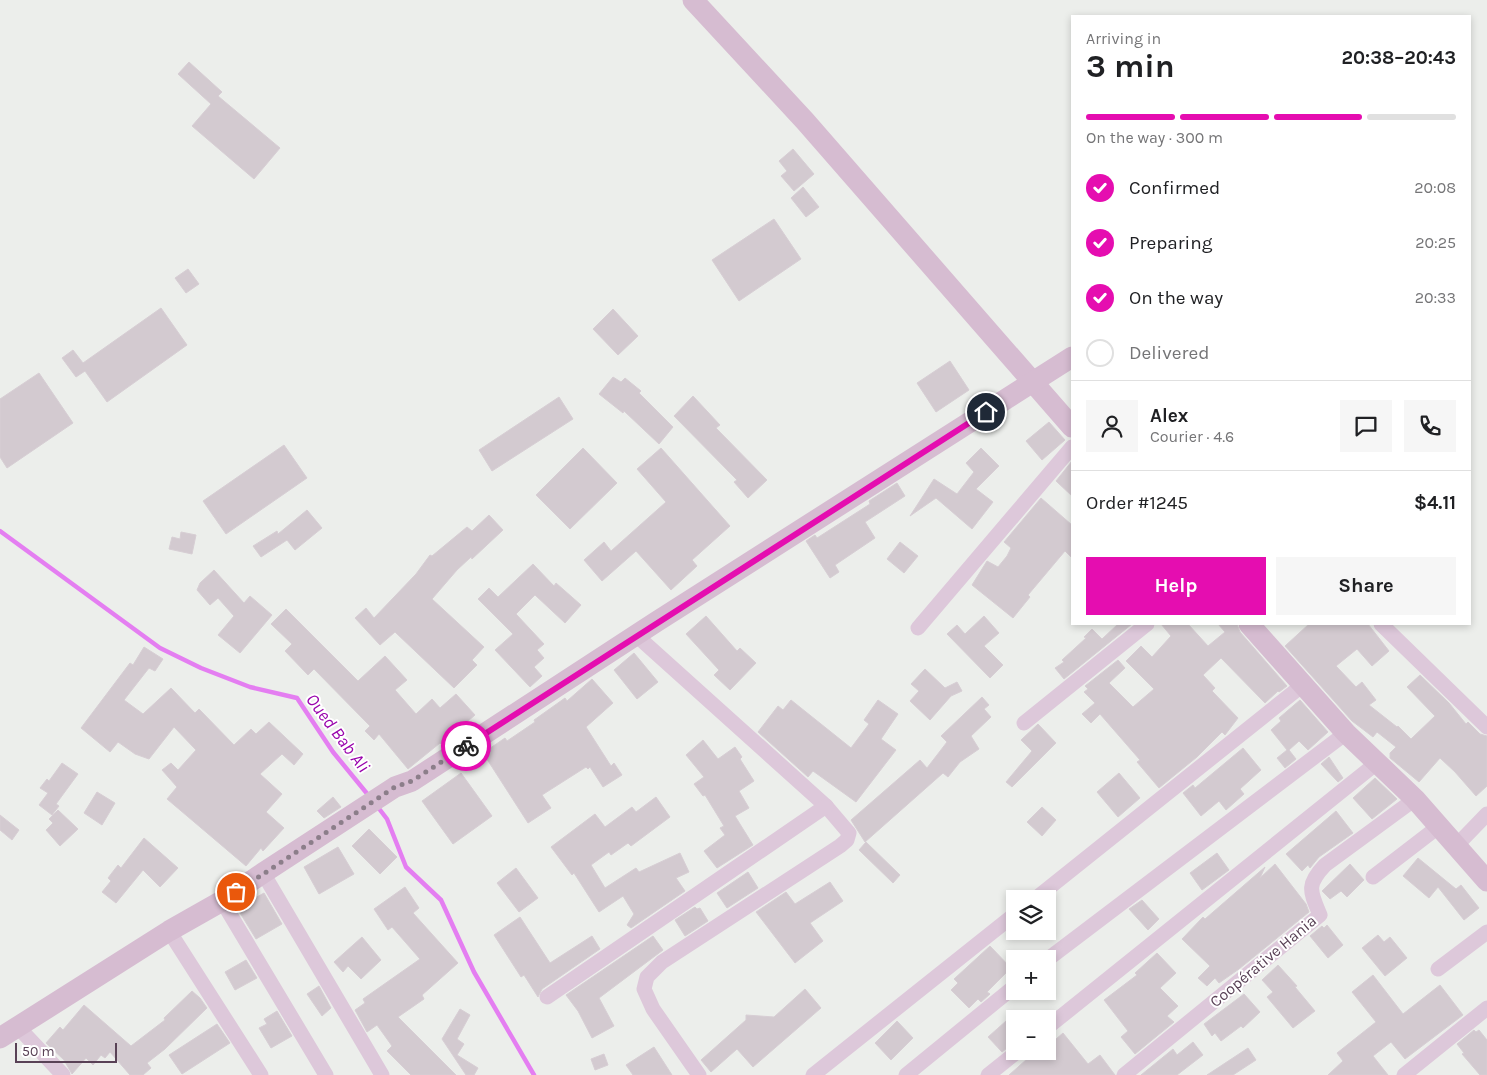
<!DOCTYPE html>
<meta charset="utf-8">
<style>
body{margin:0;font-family:Karla,sans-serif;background:#f6f6f6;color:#202124;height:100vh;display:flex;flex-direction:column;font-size:19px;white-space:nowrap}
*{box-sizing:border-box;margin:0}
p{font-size:16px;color:#757577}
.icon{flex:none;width:28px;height:28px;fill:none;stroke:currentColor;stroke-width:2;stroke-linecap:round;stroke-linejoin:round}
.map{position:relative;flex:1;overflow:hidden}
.side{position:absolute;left:1071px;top:15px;width:400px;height:610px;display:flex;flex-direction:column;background:#fff;border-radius:0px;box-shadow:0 2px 8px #0003}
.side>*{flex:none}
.fabs{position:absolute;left:1006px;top:890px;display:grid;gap:10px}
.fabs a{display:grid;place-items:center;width:50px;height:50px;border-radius:0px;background:#fff;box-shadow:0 2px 8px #0003;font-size:25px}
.scale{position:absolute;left:15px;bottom:12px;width:102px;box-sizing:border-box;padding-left:5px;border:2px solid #594256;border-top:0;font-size:14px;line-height:18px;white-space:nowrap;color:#594256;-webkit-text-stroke:4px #fff;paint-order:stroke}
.pin{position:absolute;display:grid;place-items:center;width:42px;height:42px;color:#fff;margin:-21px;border:2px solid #fff;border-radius:50%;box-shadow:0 1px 5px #0007}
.courier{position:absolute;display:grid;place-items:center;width:50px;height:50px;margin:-25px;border:4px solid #e50db0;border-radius:50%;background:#fff;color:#222;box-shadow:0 1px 6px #0007}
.summary em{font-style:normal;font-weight:700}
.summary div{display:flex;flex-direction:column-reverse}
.summary{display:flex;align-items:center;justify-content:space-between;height:85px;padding:0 15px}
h1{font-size:32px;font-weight:700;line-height:38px}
.bar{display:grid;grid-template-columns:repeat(4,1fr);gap:8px 5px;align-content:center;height:60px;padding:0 15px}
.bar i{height:6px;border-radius:4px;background:#e0e0e0}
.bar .current{background:#e50db0}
.bar p{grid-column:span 4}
.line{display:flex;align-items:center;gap:12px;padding:0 15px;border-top:1px solid #e0e0e0}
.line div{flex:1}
.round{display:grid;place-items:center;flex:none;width:52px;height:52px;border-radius:0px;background:#f6f6f6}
ol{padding:0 15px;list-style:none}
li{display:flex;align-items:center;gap:15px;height:55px}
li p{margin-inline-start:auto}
li .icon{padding:5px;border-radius:50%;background:#e50db0;color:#fff;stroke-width:4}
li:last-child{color:#757577}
li i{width:28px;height:28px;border:2px solid #e0e0e0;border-radius:50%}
.button{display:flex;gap:10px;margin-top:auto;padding:10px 15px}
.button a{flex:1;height:58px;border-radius:0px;background:#e50db0;color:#fff;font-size:20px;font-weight:700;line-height:58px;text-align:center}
.button a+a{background:#f6f6f6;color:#202124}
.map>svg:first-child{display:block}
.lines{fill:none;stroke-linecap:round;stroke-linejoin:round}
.stream{stroke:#e47ef1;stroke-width:4.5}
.building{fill:#d3cad0;stroke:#d7ced4}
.street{stroke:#ddc8da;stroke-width:15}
.secondary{stroke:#d6bcd1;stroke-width:21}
.done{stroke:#8c7e8a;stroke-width:5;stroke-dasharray:0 9}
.route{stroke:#e50db0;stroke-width:6}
.labels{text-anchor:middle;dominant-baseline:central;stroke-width:4;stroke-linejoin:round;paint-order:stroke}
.street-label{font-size:16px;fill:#594256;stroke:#fff}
.water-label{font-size:18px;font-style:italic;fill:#9903ac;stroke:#fff}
</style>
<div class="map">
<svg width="1487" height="1075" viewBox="0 0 1487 1075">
<rect width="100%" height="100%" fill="#eceeeb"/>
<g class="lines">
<!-- stream -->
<g class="stream">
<path d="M0,531L160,648L201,668L250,687L297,698L333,752L369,796"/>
<path d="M377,806L387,819L406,867L441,900L474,972L534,1075"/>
</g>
</g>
<!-- building -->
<g class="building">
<path d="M189,62L222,92L218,96L280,148L254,179L192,126L211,104L178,74Z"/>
<path d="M793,149L814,174L794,191L781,176L787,171L779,161Z"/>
<path d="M803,187L819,207L806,217L791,198Z"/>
<path d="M774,219L801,259L739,301L712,260Z"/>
<path d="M188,269L199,284L186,293L175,278Z"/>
<path d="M161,308L187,345L107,402L85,371L76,377L62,358L73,350L83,363Z"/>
<path d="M613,309L638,336L618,355L593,329Z"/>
<path d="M950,361L969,390L936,412L917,383Z"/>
<path d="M39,373L73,423L7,468L0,457V399Z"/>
<path d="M613,377L621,382L625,378L641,391L639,393L673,427L659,444L624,411L623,413L599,394Z"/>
<path d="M693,396L720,425L716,428L767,480L748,498L734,482L737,480L674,416Z"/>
<path d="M559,397L573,419L492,471L479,450Z"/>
<path d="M1049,422L1065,440L1042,460L1026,441Z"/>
<path d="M284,445L307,478L226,534L203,501Z"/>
<path d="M583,448L617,483L570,529L536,495Z"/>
<path d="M661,448L730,526L692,560L697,566L671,590L636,551L602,581L584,560L604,542L611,551L666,502L637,469Z"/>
<path d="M981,448L999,466L976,489L993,502L972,529L936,498L910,516L934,479L957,494L974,472L966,463Z"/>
<path d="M1072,461V496L1056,481Z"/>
<path d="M897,483L905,496L865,522L875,538L835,565L839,572L830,578L806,541L815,535L817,538L870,504L869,501Z"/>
<path d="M1041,498L1072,525V558L1065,551L1028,595L1030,597L1013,618L972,585L987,561L998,567L1007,556L1011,548L1004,542Z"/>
<path d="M307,510L322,528L295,550L287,540L261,557L253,546L277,531L278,534Z"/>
<path d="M489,515L503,530L472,559L471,557L457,570L432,599L484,647L472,660L477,665L454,688L395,632L380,645L355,618L366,608L374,618L416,574L430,555L432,556L467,527L472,531Z"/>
<path d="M181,532L196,535L192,554L169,549L172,537L180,539Z"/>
<path d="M900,542L918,556L904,573L887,559Z"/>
<path d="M533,564L554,586L556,583L581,605L565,623L535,595L516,614L544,644L537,650L544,658L534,667L542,676L530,687L495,650L513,634L478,599L489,588L498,597Z"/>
<path d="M214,570L244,603L250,596L272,615L240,653L218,635L234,616L218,598L210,605L197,590L200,583Z"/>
<path d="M286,609L358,681L385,656L407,680L395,690L416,714L432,699L440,708L456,694L475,715L441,744L440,743L408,769L379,734L374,740L365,731L370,726L314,669L308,675L285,651L292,644L271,624Z"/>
<path d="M706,616L737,651L740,648L756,663L730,690L714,675L719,670L686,634Z"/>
<path d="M984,616L999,633L984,646L1003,665L990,678L947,634L957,625L965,634Z"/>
<path d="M1118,624H1132L1064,679L1055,668L1064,662L1062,660L1086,638L1084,637L1092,629L1102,639Z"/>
<path d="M1161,624H1188L1208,646L1225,632L1218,624H1237L1240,632L1287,686L1279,692L1278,691L1265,703L1221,658L1203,675L1215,688L1212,691L1238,718L1225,735L1222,732L1197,757L1159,788L1137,762L1140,760L1100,714L1091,723L1082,714L1095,703L1084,692L1088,689L1085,686L1118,660L1125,668L1109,683L1133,707L1154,689L1126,661L1141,646L1152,657L1171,636Z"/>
<path d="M1309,624H1368L1389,651L1372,666L1357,649L1336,666L1356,687L1362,682L1376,700L1369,705L1397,727L1398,726L1411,739L1435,716L1407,687L1420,675L1449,703L1466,724L1468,722L1480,734L1487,736V786L1476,796L1455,772L1440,758L1419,782L1390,758V753L1396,747L1377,732L1373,737L1352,721L1285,646Z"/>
<path d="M144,647L163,659L155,671L149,668L124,700L143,714L171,688L195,713L199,709L234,745L251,729L256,734L269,722L303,754L294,765L282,754L260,774L282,794L266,812L284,828L263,851L261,848L246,866L167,799L177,787L162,770L171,763L178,770L196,750L174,727L149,759L135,754L118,742L110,752L81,728L130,663L133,665Z"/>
<path d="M634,653L658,682L637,699L614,670Z"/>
<path d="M925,669L945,688L957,682L962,691L951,696L930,720L910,701L919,691L911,684Z"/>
<path d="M592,679L613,703L586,727L611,766L614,763L622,775L603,787L590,767L588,769L586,767L542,795L551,808L528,823L483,753L505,738L507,741L535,722L534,720L565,698L567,701Z"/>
<path d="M982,697L989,705L984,709L991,717L971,736L979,749L960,762L948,777L943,773L865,842L851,820L920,760L927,768L947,742L941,736Z"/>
<path d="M791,700L851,748L869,724L864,720L878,700L898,714L881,739L896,750L856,802L813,771L808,777L758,732L778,706L783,710Z"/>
<path d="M1300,700L1328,732L1308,750L1299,741L1289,750L1296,759L1285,768L1277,758L1287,750L1271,730L1281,721L1279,718Z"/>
<path d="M1038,724L1056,743L1012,787L1006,782L1032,751L1021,740Z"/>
<path d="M703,740L718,759L735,747L742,757L740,759L754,781L739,791L749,808L735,816L753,845L717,868L704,851L725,835L720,828L724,826L705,795L703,796L694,784L704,777L686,755Z"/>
<path d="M1243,748L1261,770L1240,789L1244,794L1226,810L1219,801L1201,816L1183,793L1193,785L1195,788Z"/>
<path d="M1329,757L1343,778L1338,782L1321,764Z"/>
<path d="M62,763L78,774L56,804L59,806L52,815L39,805L48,793L40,788L47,779L49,781Z"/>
<path d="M461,773L492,816L453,844L422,801Z"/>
<path d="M1119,773L1140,798L1118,817L1097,792Z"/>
<path d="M1375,778L1397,799L1372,819L1353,798Z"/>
<path d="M97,792L115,803L102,825L84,813Z"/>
<path d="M333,797L341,807L324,818L317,811Z"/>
<path d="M656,797L670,817L631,846L628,843L611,855L609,852L591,865L605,888L636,868L639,872L680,853L689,872L676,878L685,891L631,928L627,925L634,914L623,896L599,912L574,873L572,875L551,847L595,814L605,827L632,807L636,812Z"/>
<path d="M1042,807L1056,820L1042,836L1027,822Z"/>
<path d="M58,810L78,829L60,846L46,830L53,823L49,819Z"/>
<path d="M1336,811L1353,833L1319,857L1310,868L1308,865L1302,871L1286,854Z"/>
<path d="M0,815L19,830L12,840L0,830Z"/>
<path d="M369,829L397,857L380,874L352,846Z"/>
<path d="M144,838L178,868L160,887L143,870L116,903L102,892L111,881L108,878L118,865L121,868Z"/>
<path d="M866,842L900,875L893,883L859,850Z"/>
<path d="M338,847L354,874L319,894L304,867Z"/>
<path d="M1217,853L1229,870L1202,890L1190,873Z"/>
<path d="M1418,858L1456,889L1461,885L1479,908L1464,920L1438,887L1429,898L1403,876Z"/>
<path d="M1275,864L1306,904L1309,912L1239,969L1219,983L1215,978L1207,986L1198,978L1210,966L1182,939L1203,917L1205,919L1265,867L1260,878Z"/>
<path d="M1350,864L1364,880L1347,897L1341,891L1330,899L1322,891Z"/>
<path d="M516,868L538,898L519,912L497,883Z"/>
<path d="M748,872L758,888L727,908L717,893Z"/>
<path d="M830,882L843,901L810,923L823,941L795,963L756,912L786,892L795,904Z"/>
<path d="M405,887L419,908L413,913L458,963L422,995L424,999L398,1017L456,1075H411L387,1051L392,1046L377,1025L367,1032L355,1010L365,1003L363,999L420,959L392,927L388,930L374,909Z"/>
<path d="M264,893L282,924L256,939L237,908Z"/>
<path d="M1142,900L1159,919L1148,930L1129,909Z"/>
<path d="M695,907L697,909L700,908L708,921L685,936L675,920Z"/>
<path d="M520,917L550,963L592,936L600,949L542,989L538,997L524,975L521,977L494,935Z"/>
<path d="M1327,925L1343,945L1328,958L1310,936L1322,926L1324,928Z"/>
<path d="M1378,935L1384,942L1390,937L1407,958L1385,976L1362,948Z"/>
<path d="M653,936L663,950L599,998L614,1026L592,1038L578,1011L566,995Z"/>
<path d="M362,937L381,960L361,979L348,966L343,972L334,962Z"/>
<path d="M990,946L1011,968L987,992L990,994L981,1002L978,999L969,1008L951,990L958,983L954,979Z"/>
<path d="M1157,953L1176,973L1160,988L1178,1006L1167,1016L1174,1022L1135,1054L1121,1037L1128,1031L1104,1000L1137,975L1135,973Z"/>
<path d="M246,960L257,978L235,990L225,972Z"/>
<path d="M1278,965L1297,986L1295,987L1315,1011L1293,1028L1267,997L1273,992L1262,980Z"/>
<path d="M1373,975L1403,1014L1440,985L1463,1015L1405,1059L1391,1042L1373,1056L1388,1075H1328L1343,1061L1337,1053L1376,1022L1352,992Z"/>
<path d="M319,986L331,1008L322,1016L307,994Z"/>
<path d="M805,989L821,1008L753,1067L737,1049L711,1072L701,1060L746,1020V1015L774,1017Z"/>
<path d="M192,991L200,998L207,1008L165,1049L147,1063L151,1068L143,1075H130L110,1052L105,1058L101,1055L93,1065L86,1058L72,1074L64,1060L46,1043L60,1027L63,1030L84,1005L131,1046L165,1020L164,1018Z"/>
<path d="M1244,994L1260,1012L1243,1028L1241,1026L1221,1041L1215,1033L1212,1036L1204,1024Z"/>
<path d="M460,1009L470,1015L457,1039L464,1044L457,1055L478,1068L474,1075H466L442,1039Z"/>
<path d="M277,1011L292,1036L271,1048L259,1028L267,1024L264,1019Z"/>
<path d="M1015,1013V1042L1002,1052L988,1037Z"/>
<path d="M897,1021L913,1038L891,1060L875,1043Z"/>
<path d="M217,1024L230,1043L182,1074L169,1055Z"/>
<path d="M1474,1030L1476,1032L1479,1030L1487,1040V1075H1480L1462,1054L1464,1053L1457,1044Z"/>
<path d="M1063,1033L1088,1064L1100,1055L1115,1075H1009L1036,1051H1048V1046Z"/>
<path d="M1193,1042L1203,1055L1177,1075H1141L1173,1049L1177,1055Z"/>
<path d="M654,1047L672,1075H633L626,1065Z"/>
<path d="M1248,1048L1256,1060L1233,1075H1207Z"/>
<path d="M604,1054L608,1065L595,1070L591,1059Z"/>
</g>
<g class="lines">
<!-- street -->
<g class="street">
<path d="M1381,624L1487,727"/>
<path d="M918,628L1072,447"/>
<path d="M637,636L826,806L849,833L847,840L840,846L662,962L647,977L644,989L653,1009L699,1075"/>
<path d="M1024,723L1147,624"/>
<path d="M1457,845L1487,814"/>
<path d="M263,873L382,1075"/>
<path d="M1373,877L1438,827"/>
<path d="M1035,899L1304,684"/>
<path d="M222,901L326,1075"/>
<path d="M169,931L261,1075"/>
<path d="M1048,959L1346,733"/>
<path d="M1438,969L1487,932"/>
<path d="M547,997L826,806"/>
<path d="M18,1027L63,1075"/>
<path d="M1048,1027L1378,762"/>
<path d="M813,1075L1015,914"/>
<path d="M906,1075L1015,986"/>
<path d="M988,1075L1018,1051"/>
<path d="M1124,1075L1320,915C1310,891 1306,885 1325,865L1415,799"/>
<path d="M1404,1075L1487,1008"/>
</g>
<!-- secondary -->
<g class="secondary">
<path d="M693,0L805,121L1072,427"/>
<path d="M1249,624L1346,733L1415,799L1487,881"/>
<path d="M0,1038L169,931L222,901L263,873L395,787L412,781L656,622L1072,357"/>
</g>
</g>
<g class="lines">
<!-- done -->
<path class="done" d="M236,892L395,787L412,781L466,746"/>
<!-- route -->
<path class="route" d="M466,746L986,412"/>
</g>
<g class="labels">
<!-- street labels -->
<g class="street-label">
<text transform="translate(1263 961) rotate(-40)">Coopérative Hania</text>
</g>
<!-- water labels -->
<g class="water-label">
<text transform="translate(338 733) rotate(53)">Oued Bab Ali</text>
</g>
</g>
</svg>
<div class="fabs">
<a><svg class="icon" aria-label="layers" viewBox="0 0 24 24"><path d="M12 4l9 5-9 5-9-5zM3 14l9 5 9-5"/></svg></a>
<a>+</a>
<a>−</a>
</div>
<div class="scale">50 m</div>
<div class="pin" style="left:236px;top:892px;background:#ea580c"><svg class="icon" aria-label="bag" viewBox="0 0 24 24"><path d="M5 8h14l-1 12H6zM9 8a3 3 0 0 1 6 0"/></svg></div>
<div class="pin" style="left:986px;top:412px;background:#1f2937"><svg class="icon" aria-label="home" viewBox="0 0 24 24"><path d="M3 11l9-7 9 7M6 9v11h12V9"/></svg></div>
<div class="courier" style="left:466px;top:746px"><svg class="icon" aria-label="bike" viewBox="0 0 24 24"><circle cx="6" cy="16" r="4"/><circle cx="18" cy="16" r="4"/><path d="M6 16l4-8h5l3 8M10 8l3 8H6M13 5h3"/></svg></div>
<section class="side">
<div class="summary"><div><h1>3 min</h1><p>Arriving in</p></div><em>20:38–20:43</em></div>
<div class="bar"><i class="current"></i><i class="current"></i><i class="current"></i><i></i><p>On the way · 300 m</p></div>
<ol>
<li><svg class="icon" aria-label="check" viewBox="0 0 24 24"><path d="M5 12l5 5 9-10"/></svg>Confirmed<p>20:08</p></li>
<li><svg class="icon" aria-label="check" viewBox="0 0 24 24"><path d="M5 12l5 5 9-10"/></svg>Preparing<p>20:25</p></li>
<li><svg class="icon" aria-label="check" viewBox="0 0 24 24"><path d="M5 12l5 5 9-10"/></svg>On the way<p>20:33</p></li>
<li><i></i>Delivered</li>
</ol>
<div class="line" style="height:90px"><a class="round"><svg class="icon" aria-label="person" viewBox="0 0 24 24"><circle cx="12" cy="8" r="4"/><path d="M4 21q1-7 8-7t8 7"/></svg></a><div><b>Alex</b><p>Courier · 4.6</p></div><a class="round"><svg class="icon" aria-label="chat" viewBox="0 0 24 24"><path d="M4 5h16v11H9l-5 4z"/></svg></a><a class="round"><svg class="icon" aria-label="phone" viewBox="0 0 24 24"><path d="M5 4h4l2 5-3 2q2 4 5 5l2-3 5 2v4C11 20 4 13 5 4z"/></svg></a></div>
<div class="line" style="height:65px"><div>Order #1245</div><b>$4.11</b></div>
<div class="button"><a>Help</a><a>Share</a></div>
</section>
</div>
